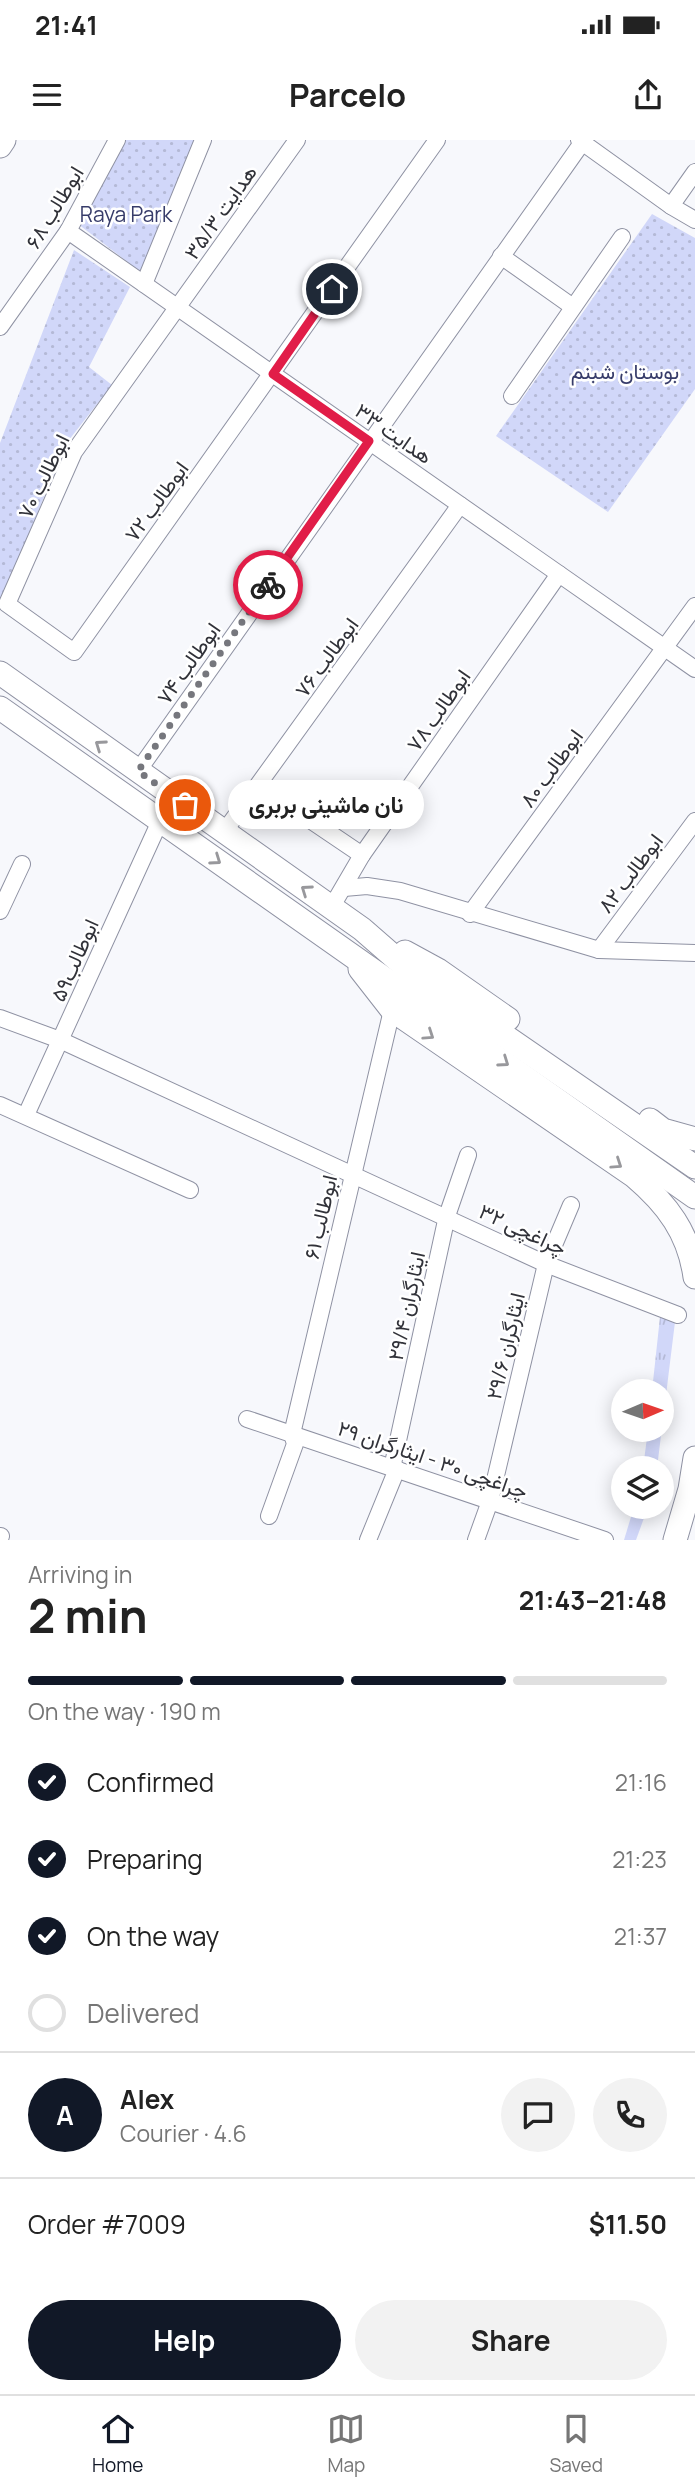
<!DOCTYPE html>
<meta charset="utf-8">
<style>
body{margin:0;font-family:Manrope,Vazirmatn,sans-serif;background:#f2f2f2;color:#222;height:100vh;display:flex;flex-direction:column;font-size:26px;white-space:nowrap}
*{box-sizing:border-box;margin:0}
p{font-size:23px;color:#767676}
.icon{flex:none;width:38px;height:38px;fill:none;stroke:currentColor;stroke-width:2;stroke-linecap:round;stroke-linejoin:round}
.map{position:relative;height:1400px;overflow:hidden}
.sheet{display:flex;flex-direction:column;background:#fff;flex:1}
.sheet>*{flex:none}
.needle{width:46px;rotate:88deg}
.buttons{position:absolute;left:611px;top:1239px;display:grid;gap:14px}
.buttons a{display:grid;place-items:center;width:63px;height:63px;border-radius:50%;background:#fff;box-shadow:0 4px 18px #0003;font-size:35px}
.pin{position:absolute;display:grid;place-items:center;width:60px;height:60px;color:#fff;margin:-30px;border:4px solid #fff;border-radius:50%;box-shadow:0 2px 7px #0007}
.courier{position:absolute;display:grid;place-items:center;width:70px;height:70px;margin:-35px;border:5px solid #e11d48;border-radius:50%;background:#fff;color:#222;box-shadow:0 2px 9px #0007}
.bubble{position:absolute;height:49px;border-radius:24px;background:#fff;box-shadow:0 4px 18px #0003;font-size:23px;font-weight:700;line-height:49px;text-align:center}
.headline em{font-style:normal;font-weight:700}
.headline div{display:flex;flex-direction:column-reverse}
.headline{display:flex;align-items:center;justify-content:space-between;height:119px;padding:0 28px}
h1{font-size:46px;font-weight:700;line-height:52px}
.bar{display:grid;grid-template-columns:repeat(4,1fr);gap:10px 7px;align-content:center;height:84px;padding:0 28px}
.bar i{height:9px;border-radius:5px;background:#e0e0e0}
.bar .selected{background:#111827}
.bar p{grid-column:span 4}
.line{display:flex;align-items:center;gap:18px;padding:0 28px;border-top:2px solid #e0e0e0}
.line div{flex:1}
.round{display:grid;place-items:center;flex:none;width:74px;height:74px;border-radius:37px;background:#f2f2f2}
ol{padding:0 28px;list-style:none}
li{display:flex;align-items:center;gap:21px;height:77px}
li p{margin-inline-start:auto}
li .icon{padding:7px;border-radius:50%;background:#111827;color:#fff;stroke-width:4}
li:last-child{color:#767676}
li i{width:38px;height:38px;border:4px solid #e0e0e0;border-radius:50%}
.button{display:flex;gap:14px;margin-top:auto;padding:14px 28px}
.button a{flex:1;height:80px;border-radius:42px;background:#111827;color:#fff;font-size:28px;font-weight:700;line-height:80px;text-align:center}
.button a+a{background:#f2f2f2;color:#222}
.status{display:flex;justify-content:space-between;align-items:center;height:49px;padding:0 35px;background:#fff;direction:ltr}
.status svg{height:19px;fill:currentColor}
header{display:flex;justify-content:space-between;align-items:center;height:91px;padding:0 28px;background:#fff;font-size:32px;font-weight:700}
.dock{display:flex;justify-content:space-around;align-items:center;height:98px;border-top:2px solid #e0e0e0;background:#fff;font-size:19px;color:#767676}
.dock a{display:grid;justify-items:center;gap:4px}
.dock .selected{color:#111827}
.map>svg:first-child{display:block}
.grass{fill:url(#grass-tufts)}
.park{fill:url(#park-dots)}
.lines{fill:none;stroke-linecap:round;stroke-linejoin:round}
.minor-casing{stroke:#8f92a3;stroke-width:18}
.secondary-casing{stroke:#8f92a3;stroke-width:25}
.minor{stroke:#fff;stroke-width:16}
.secondary{stroke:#fff;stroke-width:23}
.oneway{stroke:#98989c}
.done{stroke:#76777d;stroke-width:7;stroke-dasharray:0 12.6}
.route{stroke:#e11d48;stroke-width:9}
.labels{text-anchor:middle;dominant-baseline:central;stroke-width:5;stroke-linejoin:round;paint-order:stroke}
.street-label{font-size:21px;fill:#313239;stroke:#fff}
.park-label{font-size:21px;fill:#373c6a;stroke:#fff}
</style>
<div class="status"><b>21:41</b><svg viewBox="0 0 49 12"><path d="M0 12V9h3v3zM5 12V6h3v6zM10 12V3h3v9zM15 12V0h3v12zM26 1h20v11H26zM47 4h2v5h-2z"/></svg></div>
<header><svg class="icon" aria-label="menu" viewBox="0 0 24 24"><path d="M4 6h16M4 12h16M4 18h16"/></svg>Parcelo<svg class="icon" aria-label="share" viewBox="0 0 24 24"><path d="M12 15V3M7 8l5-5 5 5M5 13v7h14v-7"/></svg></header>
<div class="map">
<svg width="695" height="1400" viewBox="0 0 695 1400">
<defs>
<pattern id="grass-tufts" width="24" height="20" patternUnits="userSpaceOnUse" patternTransform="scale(1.75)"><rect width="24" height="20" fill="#d1d7f9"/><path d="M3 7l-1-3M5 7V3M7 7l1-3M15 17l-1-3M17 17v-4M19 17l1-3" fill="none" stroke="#b4b9d6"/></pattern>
<pattern id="park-dots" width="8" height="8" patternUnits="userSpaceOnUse" patternTransform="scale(1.75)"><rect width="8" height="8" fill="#d1d7f9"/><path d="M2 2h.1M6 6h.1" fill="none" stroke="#b4b9d6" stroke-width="1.8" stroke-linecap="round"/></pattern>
</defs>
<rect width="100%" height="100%" fill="#f7f8fc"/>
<!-- grass -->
<g class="grass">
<path d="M660,1177L675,1182L657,1328H643L648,1290H662V1251H652Z"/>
<path d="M634,1367H648L636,1400H624Z"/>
</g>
<!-- park -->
<g class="park">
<path d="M122,0H197L142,133L78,84Z"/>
<path d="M652,74L695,98V249L608,372L496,296Z"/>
<path d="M74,110L130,147L89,227L112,245L65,305L0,466V303Z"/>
</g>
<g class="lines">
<!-- minor casing -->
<g class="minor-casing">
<g id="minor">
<path d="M297,0L74,312L7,464L74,512L437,0"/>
<path d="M579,0L671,66L695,80"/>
<path d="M671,66L695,32"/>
<path d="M68,91L695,529"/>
<path d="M501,116L573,167"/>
<path d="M144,144L203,0"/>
<path d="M0,187L68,91L117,0"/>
<path d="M512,256L622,97"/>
<path d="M138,631L584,0"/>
<path d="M260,646L362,715"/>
<path d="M224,692L460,365"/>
<path d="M344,748L367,746L400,751L599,810L695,813"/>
<path d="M331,768L362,715L559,434"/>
<path d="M0,771L22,724"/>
<path d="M470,774L695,466"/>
<path d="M599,810L695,681"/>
<path d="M0,878L60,900L546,1124L678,1175"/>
<path d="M0,965L190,1050"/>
<path d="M26,975L160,681"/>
<path d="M247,1279L605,1400"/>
<path d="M392,1328L447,1076L468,1015"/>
<path d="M269,1376L295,1304L292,1294L392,870"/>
<path d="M0,1399L1,1396"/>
<path d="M368,1400L397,1329"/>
<path d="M476,1400L490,1361L546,1124L571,1065"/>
</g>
</g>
<!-- secondary casing -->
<g class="secondary-casing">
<g id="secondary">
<path d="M0,6L4,0"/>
<path d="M0,533L362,789L409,830L695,1027"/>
<path d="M0,568L695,1057"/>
<path d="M405,812L438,830L508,879"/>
<path d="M360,829L392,870L634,1036C667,1064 689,1093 695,1137"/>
<path d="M650,980L663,990L695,999"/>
<path d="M675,1400L690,1349L695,1318"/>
</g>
</g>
<!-- minor -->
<use href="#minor" class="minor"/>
<!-- secondary -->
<use href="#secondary" class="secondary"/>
</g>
<!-- one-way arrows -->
<defs><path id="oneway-chevron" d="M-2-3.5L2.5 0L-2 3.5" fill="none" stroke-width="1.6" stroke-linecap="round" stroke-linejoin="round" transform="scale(1.75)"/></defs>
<g class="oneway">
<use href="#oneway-chevron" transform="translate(100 605) rotate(-145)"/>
<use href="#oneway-chevron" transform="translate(216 720) rotate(35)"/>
<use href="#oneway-chevron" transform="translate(306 750) rotate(-145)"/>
<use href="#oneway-chevron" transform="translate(429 895) rotate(34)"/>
<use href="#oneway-chevron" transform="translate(504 922) rotate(35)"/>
<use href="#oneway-chevron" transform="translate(617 1024) rotate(34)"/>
</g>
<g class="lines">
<!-- done -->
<path class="done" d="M185,665L138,631L268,445"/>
<!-- route -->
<path class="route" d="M268,445L369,301L273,234L332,149"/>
</g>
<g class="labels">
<!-- street labels -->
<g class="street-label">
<text transform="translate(54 67) rotate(-59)">ابوطالب ۶۸</text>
<text transform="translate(220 72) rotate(-55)">هدایت ۳۵/۳</text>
<text transform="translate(394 293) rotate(35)">هدایت ۳۳</text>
<text transform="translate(43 336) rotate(-64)">ابوطالب ۷۰</text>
<text transform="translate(156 361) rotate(-54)">ابوطالب ۷۲</text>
<text transform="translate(326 517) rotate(-54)">ابوطالب ۷۶</text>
<text transform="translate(188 523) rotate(-55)">ابوطالب ۷۴</text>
<text transform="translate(438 570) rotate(-55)">ابوطالب ۷۸</text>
<text transform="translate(551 628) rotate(-54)">ابوطالب ۸۰</text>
<text transform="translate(630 733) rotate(-53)">ابوطالب ۸۲</text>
<text transform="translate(74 820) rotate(-66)">ابوطالب۵۹</text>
<text transform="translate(320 1077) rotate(-77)">ابوطالب ۶۱</text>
<text transform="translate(523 1089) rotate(25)">چراغچی ۳۲</text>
<text transform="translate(406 1166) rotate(-78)">ایثارگران ۲۹/۴</text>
<text transform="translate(505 1206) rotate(-77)">ایثارگران ۲۹/۶</text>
<text transform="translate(433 1319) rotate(19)">چراغچی ۳۰ - ایثارگران ۲۹</text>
</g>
<!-- park labels -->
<g class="park-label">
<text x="126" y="74">Raya Park</text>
<text x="625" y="231">بوستان شبنم</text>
</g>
</g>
</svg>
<div class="buttons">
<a><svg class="needle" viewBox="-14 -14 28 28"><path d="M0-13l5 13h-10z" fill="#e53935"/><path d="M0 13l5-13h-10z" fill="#767676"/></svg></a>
<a><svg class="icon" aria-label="layers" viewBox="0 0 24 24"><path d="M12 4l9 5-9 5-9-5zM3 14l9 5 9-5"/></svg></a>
</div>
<div class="pin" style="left:185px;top:665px;background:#ea580c"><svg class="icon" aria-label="bag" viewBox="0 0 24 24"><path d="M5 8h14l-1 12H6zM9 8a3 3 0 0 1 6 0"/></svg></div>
<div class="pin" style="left:332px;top:149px;background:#1f2937"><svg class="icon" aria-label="home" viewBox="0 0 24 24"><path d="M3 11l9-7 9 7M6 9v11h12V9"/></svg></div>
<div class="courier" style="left:268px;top:445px"><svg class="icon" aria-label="bike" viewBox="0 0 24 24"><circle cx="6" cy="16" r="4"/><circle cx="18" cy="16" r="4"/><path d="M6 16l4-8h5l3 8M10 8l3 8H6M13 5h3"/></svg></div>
<div class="bubble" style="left:228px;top:640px;width:196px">نان ماشینی بربری</div>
</div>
<section class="sheet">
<div class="headline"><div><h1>2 min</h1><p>Arriving in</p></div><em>21:43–21:48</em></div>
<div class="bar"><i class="selected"></i><i class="selected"></i><i class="selected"></i><i></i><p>On the way · 190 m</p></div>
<ol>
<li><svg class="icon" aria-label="check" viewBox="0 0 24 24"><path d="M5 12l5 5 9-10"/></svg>Confirmed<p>21:16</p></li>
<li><svg class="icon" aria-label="check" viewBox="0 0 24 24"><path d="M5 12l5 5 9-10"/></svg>Preparing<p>21:23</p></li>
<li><svg class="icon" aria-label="check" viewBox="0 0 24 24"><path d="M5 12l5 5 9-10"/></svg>On the way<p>21:37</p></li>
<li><i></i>Delivered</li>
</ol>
<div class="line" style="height:126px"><b class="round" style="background:#111827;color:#fff">A</b><div><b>Alex</b><p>Courier · 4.6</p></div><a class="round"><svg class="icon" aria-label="chat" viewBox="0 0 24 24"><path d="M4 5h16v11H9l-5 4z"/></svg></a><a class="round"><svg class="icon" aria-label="phone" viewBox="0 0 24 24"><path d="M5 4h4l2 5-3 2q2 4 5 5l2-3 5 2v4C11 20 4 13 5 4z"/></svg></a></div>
<div class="line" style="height:91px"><div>Order #7009</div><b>$11.50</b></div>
<div class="button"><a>Help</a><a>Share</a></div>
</section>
<nav class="dock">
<a class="selected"><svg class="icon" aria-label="home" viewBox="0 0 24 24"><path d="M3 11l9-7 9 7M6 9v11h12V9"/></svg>Home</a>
<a><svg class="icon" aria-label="map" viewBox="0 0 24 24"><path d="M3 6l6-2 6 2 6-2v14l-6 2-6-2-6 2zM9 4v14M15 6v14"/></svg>Map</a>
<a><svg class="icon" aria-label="saved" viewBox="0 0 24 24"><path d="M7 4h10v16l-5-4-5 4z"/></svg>Saved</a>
</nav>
